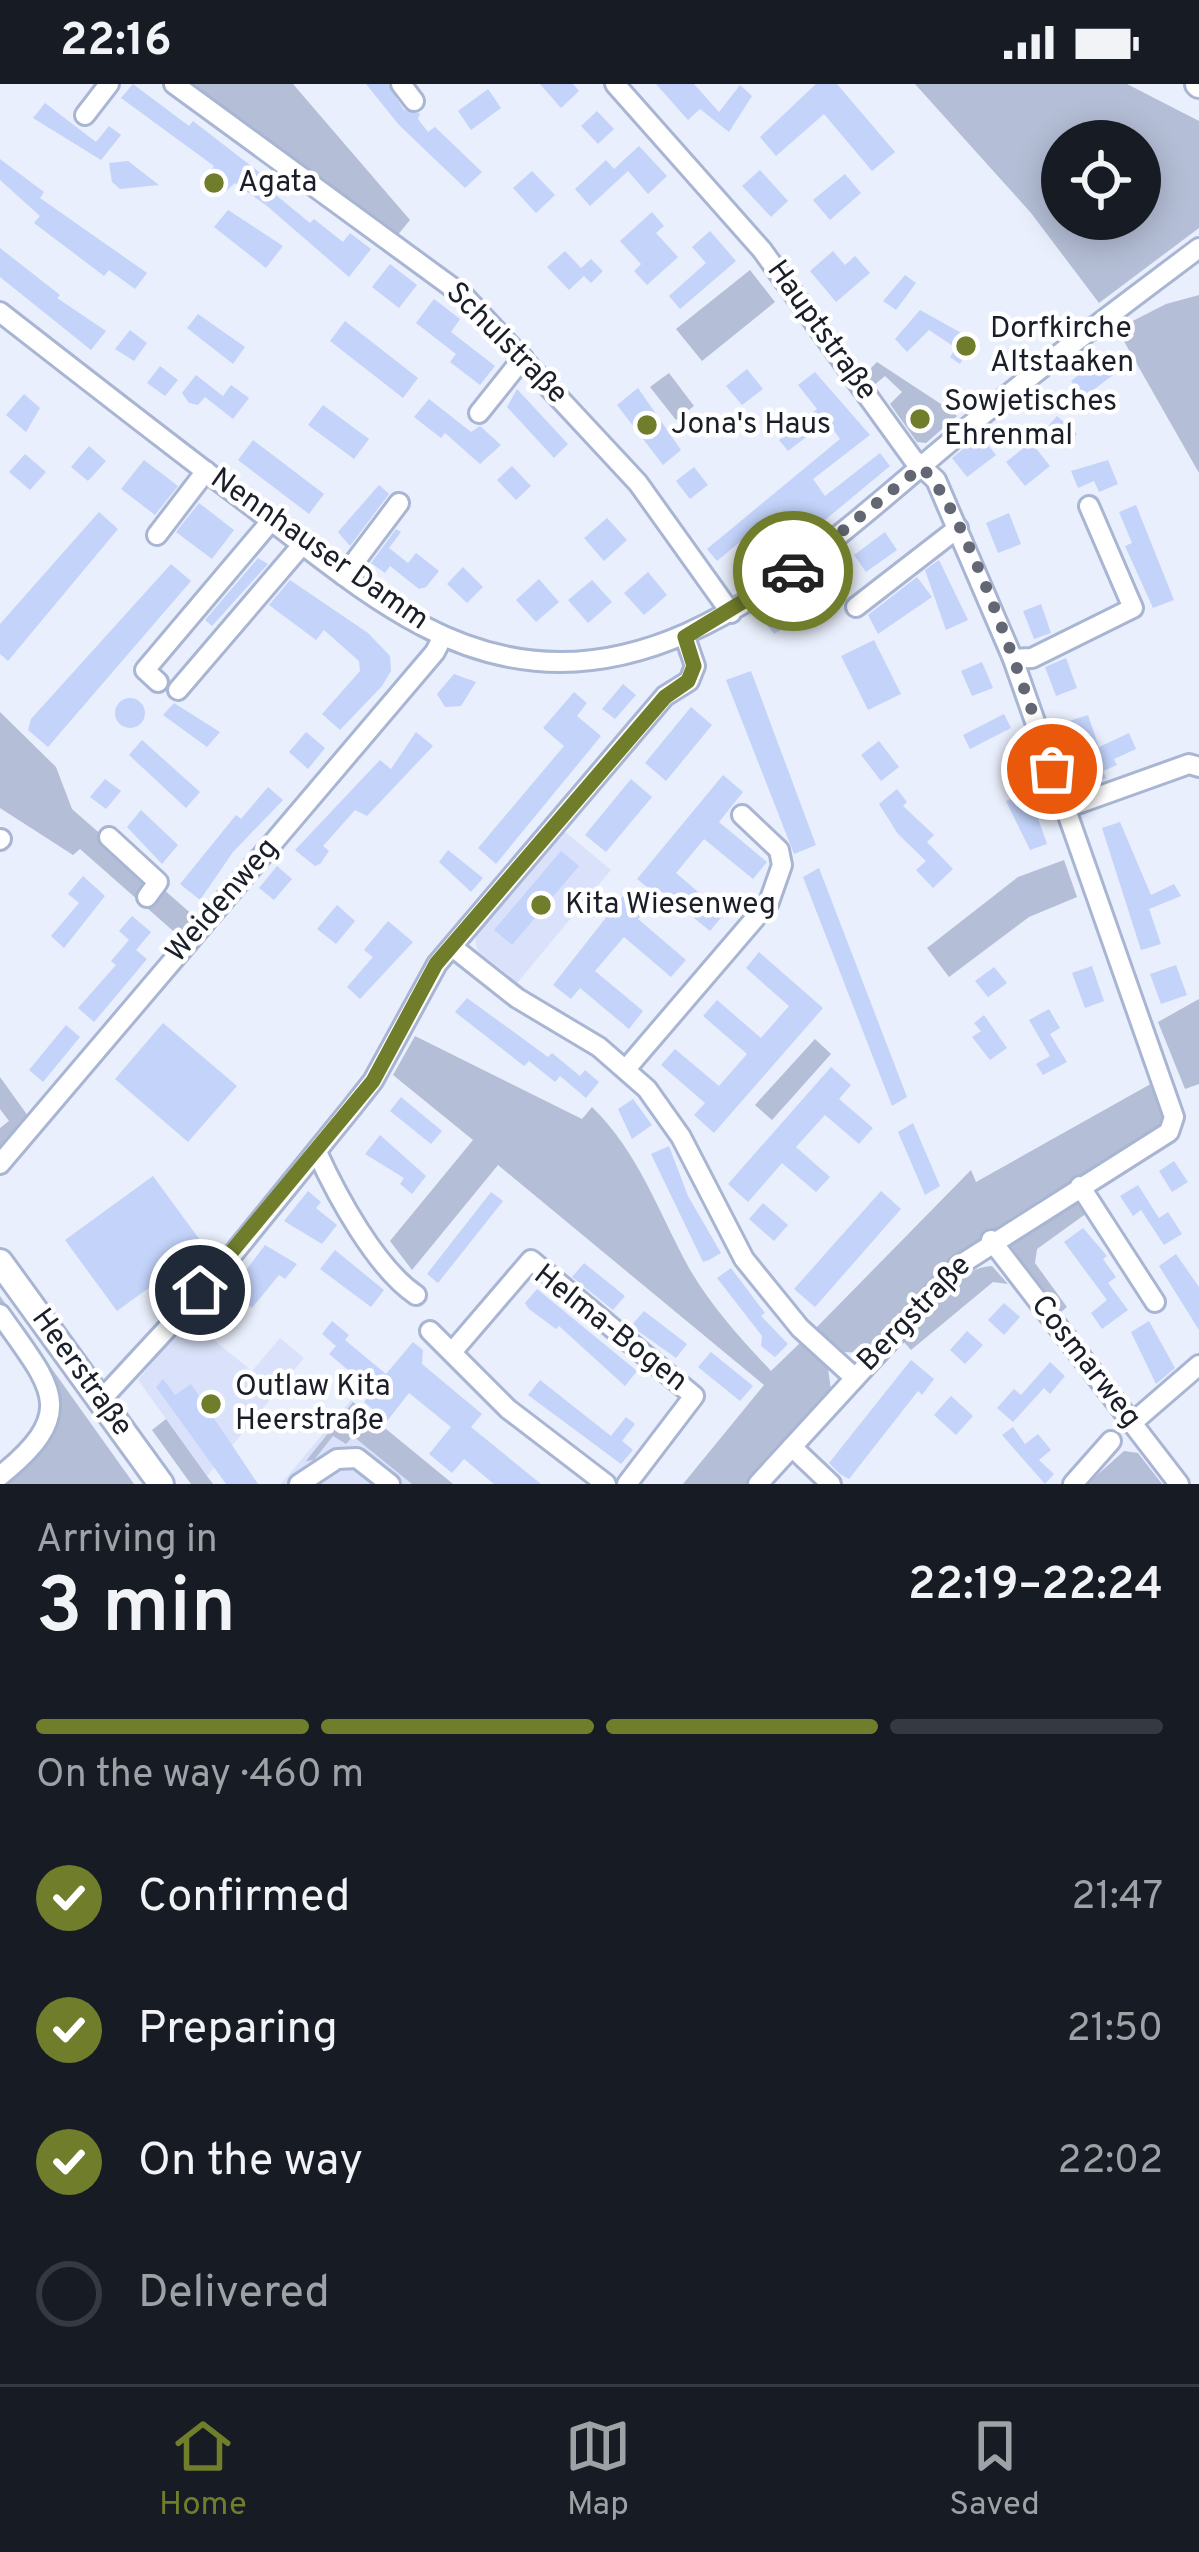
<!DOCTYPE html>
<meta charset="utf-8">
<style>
body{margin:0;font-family:Overpass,sans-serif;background:#20242c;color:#f1f3f6;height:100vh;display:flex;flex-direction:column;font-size:45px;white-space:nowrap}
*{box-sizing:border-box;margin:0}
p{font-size:39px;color:#9ea1a6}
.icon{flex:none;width:66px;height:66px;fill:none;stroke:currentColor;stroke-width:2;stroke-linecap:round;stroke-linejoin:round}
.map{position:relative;height:1400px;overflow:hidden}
.details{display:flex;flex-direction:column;background:#171b24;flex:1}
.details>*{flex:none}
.buttons{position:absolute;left:1041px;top:36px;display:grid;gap:24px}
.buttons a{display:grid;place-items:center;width:120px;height:120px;border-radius:50%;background:#171b24;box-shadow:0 6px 30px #0003;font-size:60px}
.pin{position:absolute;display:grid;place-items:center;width:102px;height:102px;color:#fff;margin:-51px;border:6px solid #fff;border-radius:50%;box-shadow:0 3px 12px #0007}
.courier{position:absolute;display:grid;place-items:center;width:120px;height:120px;margin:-60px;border:9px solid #707d2b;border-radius:50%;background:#fff;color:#222;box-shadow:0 3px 15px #0007}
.head em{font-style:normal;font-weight:600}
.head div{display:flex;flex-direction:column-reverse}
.head{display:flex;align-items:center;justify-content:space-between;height:204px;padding:0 36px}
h1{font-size:78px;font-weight:600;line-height:90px}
.bar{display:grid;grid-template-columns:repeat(4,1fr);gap:18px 12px;align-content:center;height:144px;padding:0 36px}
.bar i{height:15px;border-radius:9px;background:#363941}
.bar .selected{background:#707d2b}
.bar p{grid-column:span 4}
ol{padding:0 36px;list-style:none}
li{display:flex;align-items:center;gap:36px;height:132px}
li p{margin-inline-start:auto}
li .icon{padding:12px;border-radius:50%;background:#707d2b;color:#fff;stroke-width:4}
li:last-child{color:#9ea1a6}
li i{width:66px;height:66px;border:6px solid #363941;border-radius:50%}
.status{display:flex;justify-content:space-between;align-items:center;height:84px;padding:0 60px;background:#171b24;direction:ltr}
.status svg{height:33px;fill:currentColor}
.dock{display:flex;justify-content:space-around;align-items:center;height:168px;border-top:3px solid #363941;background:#171b24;font-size:33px;color:#9ea1a6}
.dock a{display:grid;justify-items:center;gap:6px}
.dock .selected{color:#707d2b}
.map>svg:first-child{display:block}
.built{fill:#d9e2fa}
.green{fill:#b4bed6;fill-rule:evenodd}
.building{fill:#c3d3fa}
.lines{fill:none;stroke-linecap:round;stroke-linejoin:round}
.minor-casing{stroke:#a8b5d3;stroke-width:24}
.major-casing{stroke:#a8b5d3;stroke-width:30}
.minor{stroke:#fff;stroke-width:18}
.major{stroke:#fff;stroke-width:24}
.done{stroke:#626773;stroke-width:12;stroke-dasharray:0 21.6}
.route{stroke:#707d2b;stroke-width:15}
.poi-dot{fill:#707d2b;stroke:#fff;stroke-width:4.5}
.labels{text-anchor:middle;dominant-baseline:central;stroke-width:9;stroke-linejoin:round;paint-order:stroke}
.poi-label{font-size:30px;fill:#191e29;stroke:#fff;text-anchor:start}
.street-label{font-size:30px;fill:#191e29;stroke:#fff}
</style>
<div class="status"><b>22:16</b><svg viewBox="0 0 49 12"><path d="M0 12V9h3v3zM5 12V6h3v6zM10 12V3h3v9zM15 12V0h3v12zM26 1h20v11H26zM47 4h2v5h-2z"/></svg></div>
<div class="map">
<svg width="1199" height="1400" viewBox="0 0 1199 1400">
<rect width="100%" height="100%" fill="#e9effc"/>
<!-- built -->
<g class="built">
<path d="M563,746L611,786L517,899L477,866L475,851Z"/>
<path d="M188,1235L252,1287L280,1254L304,1274L207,1392L138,1296Z"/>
<path d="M351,1316L453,1400H281Z"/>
</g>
<!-- green -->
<g class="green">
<path d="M186,0H293L410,136L396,153Z"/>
<path d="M915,0H1127L1199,37V144L1099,219L1031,129ZM1140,57V135H1062V57Z"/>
<path d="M750,186L775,218L702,277L676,245Z"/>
<path d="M1199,211V389L1117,245L1166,220Z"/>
<path d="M877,278L947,324L957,332L926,359L917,358L890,320L902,308L885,292L873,302L865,290Z"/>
<path d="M669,289L694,322L676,336L650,303Z"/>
<path d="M0,628L56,683L72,725L195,833L180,853L80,765L73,771L0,724Z"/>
<path d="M1064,776L1077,813L1029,833L949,893L927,864L1018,793Z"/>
<path d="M1199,915V1000L1185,1005L1158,938Z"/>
<path d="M415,952L582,1035L592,1023C639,1069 658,1127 689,1184C711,1222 741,1255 771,1287L801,1258L828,1284L831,1306L748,1400H683L764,1301L498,1081L412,1186L390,1157L473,1056L393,991Z"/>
<path d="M815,955L831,970L772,1036L755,1021Z"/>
<path d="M0,993L28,1032L0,1065V1044L9,1037L0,1025Z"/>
<path d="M1156,997L1166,1028L1157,1049L975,1158L866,1269L842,1268L816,1244L971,1086L976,1098Z"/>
<path d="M1078,1116L1087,1129L1037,1165L1035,1179L1067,1223L1061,1228L1010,1162Z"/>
<path d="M992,1182L1008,1200L993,1198L911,1266L903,1257C925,1232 956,1183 992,1182Z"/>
<path d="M0,1212L134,1400H0L46,1361L55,1321L0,1222Z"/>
<path d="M353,1318L453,1400H412L353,1352L346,1360L333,1352L314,1376L306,1377Z"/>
<path d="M166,1335L207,1392L213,1400H191L152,1346Z"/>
<path d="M1124,1367L1138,1369L1162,1400H1087Z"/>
</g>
<!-- building -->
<g class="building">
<path d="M133,0L189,42L193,37L281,105L276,111L310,139L314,135L343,158L350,149L371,165L349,193L267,122L235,99L226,107L207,91L214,82L121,14Z"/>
<path d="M366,0H388L404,26L420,29L418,35L428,48L435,43L482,88L465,104L399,41Z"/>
<path d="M540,0H573L579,7L561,24Z"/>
<path d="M656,0H694L719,28L740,1L752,12L729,48L700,25L688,36Z"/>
<path d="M816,0H837L895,68L872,87L824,30L776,72L760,53Z"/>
<path d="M488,5L501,24L471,46L458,27Z"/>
<path d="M45,19L96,58L109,42L121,51L101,76L33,34Z"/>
<path d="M597,27L614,45L598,60L581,42Z"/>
<path d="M639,62L667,92L648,110L628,87L590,122L575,105L606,76L614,85Z"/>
<path d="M0,75L44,108L40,114L147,189L135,205L109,186L104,192L34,139L40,132L0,96Z"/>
<path d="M128,77L159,101L120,105L112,98L109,79Z"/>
<path d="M760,86L788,117L771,133L742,102Z"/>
<path d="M532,87L555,111L536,129L513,104Z"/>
<path d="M845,90L861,109L830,136L813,116Z"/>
<path d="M228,126L283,162L266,184L214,143Z"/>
<path d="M652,128L664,142L656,149L678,173L647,201L634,187L641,180L620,157Z"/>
<path d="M710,147L736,177L680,225L669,212L706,179L692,163Z"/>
<path d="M0,164L60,211L57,214L106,247L91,266L0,193Z"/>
<path d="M565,167L581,184L591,175L603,187L591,199L584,192L569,206L547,183Z"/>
<path d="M833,167L845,181L855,172L870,189L836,218L810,187Z"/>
<path d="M390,180L417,201L399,224L372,203Z"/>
<path d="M905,191L916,199L896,226L883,217Z"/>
<path d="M434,215L460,235L451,248L495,282L480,301L450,278L456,270L416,239Z"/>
<path d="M920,226L981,260L971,275L965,271L960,280L950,273L956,264L929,246L907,268L895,255Z"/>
<path d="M198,230L245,263L233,280L187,244Z"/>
<path d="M345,237L418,294L403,314L330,257Z"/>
<path d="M130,246L147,259L134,277L115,265Z"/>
<path d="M1104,271L1117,288L1084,313L1071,297Z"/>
<path d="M160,282L178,296L165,312L147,299Z"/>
<path d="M747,285L763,305L742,321L726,302Z"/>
<path d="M815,288L870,351L813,395L825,412L880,369L890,382L819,441L798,452L790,441L754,471L742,456L717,477L707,465L840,355L827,337L788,367L779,356L817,325L798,301Z"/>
<path d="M196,291L223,312L231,301L249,314L233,335L205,313L198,321L189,319L182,309Z"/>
<path d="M638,304L681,366L663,381L617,321Z"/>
<path d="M517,305L568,360L554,374L507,323Z"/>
<path d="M24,310L40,324L26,348L6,331Z"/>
<path d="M429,315L471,348L480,342L501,361L480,380L445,349L441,354L414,333Z"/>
<path d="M323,321L369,355L354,375L308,341Z"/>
<path d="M1057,332L1077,350L1064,365L1043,348Z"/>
<path d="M980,351L996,371L967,393L952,374Z"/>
<path d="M253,356L324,410L309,430L238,376Z"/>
<path d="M1031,358L1050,382L1025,402L1006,378Z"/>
<path d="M89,362L106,377L88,397L71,383Z"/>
<path d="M25,370L46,388L30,406L9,388Z"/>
<path d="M144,376L178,402L155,431L121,405Z"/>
<path d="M1108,376L1118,400L1099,408L1094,397L1078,404L1071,387Z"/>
<path d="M512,382L531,402L516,416L497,396Z"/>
<path d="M694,383L708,401L690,415L676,397Z"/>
<path d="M379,401L389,410L350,462L338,448Z"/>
<path d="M199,419L234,446L212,475L176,448Z"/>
<path d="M1136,421L1174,516L1153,524L1125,462L1132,459L1119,428Z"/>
<path d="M99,428L118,445L8,577L0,570V540Z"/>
<path d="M1009,429L1021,460L998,469L986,439Z"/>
<path d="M607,434L627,456L604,477L584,454Z"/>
<path d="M396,445L401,448L389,464L408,479L416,469L439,487L426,503L419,505L390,482L385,489L371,479Z"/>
<path d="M885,448L897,466L866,488L854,471Z"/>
<path d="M258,474L268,480L212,542L205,536Z"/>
<path d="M939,476L968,536L946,546L925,486Z"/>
<path d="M171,480L191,497L48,663L28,646L31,635Z"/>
<path d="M463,483L483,503L467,519L447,500Z"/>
<path d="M648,488L667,511L644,531L624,509Z"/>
<path d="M829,490L843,509L774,550L764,537L778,526L784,533L802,519L798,513Z"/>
<path d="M917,493L932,513L878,550L868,531Z"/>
<path d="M539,495L559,518L536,538L516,516Z"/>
<path d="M290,496L368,549L390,572L391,587L382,602L340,646L322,630L360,587L359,577L324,546L316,556L269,521Z"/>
<path d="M592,496L612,518L588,539L568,516Z"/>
<path d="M1041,520L1051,549L1034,555L1023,527Z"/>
<path d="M874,556L901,610L868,626L841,572Z"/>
<path d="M1066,574L1077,604L1056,612L1045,583Z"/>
<path d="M982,578L993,604L972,612L961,587Z"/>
<path d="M751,587L816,761L794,770L726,596Z"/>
<path d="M454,590L476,598L461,622L445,623L437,610Z"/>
<path d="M623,600L636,611L615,635L602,625Z"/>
<path d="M574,608L587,619L577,632L601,652L496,780L478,764L564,662L543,644Z"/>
<circle cx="130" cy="629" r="15"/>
<path d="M174,619L220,648L207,663L163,631Z"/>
<path d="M691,623L712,641L666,697L645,679Z"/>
<path d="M1004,630L1011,644L970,665L963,651Z"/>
<path d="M1088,631L1099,663L1129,649L1136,665L1114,675L1117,681L1103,687L1106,694L1085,702L1066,638Z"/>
<path d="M306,648L325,664L308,685L289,668Z"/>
<path d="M416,648L433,662L367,732L355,726L323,762L329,767L320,780L315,782L295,766L380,676L391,685Z"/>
<path d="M142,656L200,708L186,724L129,671Z"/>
<path d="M879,657L899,683L881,697L861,671Z"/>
<path d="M723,691L743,708L719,738L767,778L753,795L704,755L676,789L724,830L710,847L661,807L657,811L637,795Z"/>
<path d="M105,695L121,707L106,725L90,713Z"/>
<path d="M631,695L652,713L606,768L585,751Z"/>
<path d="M268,703L283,716L233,768L200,816L180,800L236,731L241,735Z"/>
<path d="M897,705L907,718L903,722L934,751L927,758L953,785L933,804L916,786L926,777L898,750L879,720Z"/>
<path d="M1019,713L1021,718L1031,714L1047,760L1030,766L1006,717Z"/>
<path d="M141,726L178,761L162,780L127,743Z"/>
<path d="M1120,738L1151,811L1174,800L1181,812L1149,825L1161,860L1141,866L1102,744Z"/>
<path d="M448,766L483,794L471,808L439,778Z"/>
<path d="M561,767L579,782L512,861L494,846Z"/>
<path d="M277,782L292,795L274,816L259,804Z"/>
<path d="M819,784L907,1013L892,1022L803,793Z"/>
<path d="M83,792L105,812L64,864L51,852L79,819L68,810Z"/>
<path d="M623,812L643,829L638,835L686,876L671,893L624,853L595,887L643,927L629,945L580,904L571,915L553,901Z"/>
<path d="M337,821L355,837L336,860L317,845Z"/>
<path d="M132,832L151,848L136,866L147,875L94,938L78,924L116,881L111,877L129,856L119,847Z"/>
<path d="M388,837L413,858L360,915L347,903L373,873L364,866Z"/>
<path d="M759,868L823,924L714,1049L694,1031L705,1019L661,981L675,965L719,1002L747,970L703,932L717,916L761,954L789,922L746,884Z"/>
<path d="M1176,881L1187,911L1161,920L1150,890Z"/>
<path d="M1092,882L1104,917L1085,924L1072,889Z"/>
<path d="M994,883L1007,899L988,913L975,897Z"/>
<path d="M467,914L548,973L552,969L580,992L585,986L599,998L586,1014L560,992L555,998L529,977L524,982L455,928Z"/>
<path d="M1049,925L1060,944L1050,950L1067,978L1043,991L1036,980L1050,972L1029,936Z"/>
<path d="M984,931L1007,964L990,976L972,953L981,947L974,939Z"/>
<path d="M163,939L237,1002L188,1058L115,995Z"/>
<path d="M66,941L80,953L43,998L29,986Z"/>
<path d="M831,983L851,1001L839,1015L873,1044L859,1060L825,1031L796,1063L830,1093L816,1108L782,1079L748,1118L728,1100Z"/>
<path d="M401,1013L442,1047L431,1060L390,1027Z"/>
<path d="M633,1015L652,1041L632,1055L618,1025Z"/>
<path d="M913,1039L940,1102L925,1111L898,1048Z"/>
<path d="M380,1051L426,1092L412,1110L400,1100L404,1094L365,1070Z"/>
<path d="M669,1062L688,1112L721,1169L709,1176L703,1178L651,1070Z"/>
<path d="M1174,1077L1188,1098L1172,1108L1159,1087Z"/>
<path d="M153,1092L205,1163L117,1227L65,1156Z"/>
<path d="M1138,1101L1159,1134L1168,1128L1182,1150L1164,1161L1141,1126L1133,1132L1120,1112Z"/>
<path d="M308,1107L321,1118L316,1124L337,1141L322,1160L284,1137Z"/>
<path d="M881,1107L901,1125L815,1223L794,1205Z"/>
<path d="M491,1108L503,1117L438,1199L427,1190Z"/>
<path d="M763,1119L788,1141L774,1157L749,1135Z"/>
<path d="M1083,1144L1107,1172L1103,1175L1116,1193L1108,1199L1128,1226L1102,1245L1091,1229L1107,1216L1064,1158Z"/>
<path d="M265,1161L297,1180L285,1195L279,1191L252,1224L247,1220L222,1252L206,1239Z"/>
<path d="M335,1166L384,1206L371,1223L320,1185Z"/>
<path d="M1176,1170L1199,1203V1246L1159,1182Z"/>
<path d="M584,1179L625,1212L613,1226L572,1193Z"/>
<path d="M731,1184L765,1229L761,1232L788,1260L775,1273L761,1262L762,1252L717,1194Z"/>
<path d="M537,1205L637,1287L625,1302L559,1242L556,1245L529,1225L525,1219Z"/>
<path d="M1004,1219L1020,1233L1004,1251L988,1236Z"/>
<path d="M644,1227L687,1260L676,1274L631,1242Z"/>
<path d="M332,1237L349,1251L345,1256L386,1290L413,1258L423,1266L422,1280L482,1330L471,1343L541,1400H494L464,1375L452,1389L429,1370L451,1343L409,1309L387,1337L364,1318L373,1307L329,1270L336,1262L322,1250Z"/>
<path d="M1149,1237L1175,1284L1156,1300L1131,1248Z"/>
<path d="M967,1247L983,1261L965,1280L950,1266Z"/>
<path d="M711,1268L753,1302L740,1317L698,1283Z"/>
<path d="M911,1276L934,1295L922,1311L918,1307L849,1395L840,1390L829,1379Z"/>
<path d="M1050,1278L1065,1292L1050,1310L1044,1304L1013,1338L997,1324L1014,1305L1021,1311Z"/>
<path d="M163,1295L175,1311L191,1300L258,1400H226L156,1303Z"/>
<path d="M540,1296L611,1352L626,1333L635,1340L622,1357L633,1366L621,1380L528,1311Z"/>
<path d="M951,1312L973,1332L956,1351L934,1331Z"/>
<path d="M1013,1343L1025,1360L1038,1350L1051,1366L1039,1376L1054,1390L1045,1400L1002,1351Z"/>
</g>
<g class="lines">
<!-- minor casing -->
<g class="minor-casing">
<g id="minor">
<path d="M174,0L464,212L638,399L731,529"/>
<path d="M401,0L414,17"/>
<path d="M615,0L762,166L913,375L936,396L1013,575L1174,1033L1169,1048L958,1182L758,1400"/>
<path d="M85,31L109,0"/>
<path d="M0,228C91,299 182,370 274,439C322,475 369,514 423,542C639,656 809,474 962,348C1039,284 1119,224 1199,164"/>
<path d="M479,329L523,274"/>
<path d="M157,451L206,387"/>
<path d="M344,492L399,419"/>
<path d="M856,523L958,444"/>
<path d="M1013,575L1032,574L1133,524L1089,422"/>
<path d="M158,598L145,586L271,437"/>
<path d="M178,606L302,461"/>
<path d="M1066,724L1189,680L1199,683"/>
<path d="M109,753L158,798L147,813"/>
<path d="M0,756L1,755"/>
<path d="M455,865L517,914L599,963L647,1005L681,1053L744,1175L800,1244L855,1294"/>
<path d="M626,985L769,818L782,781L779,766L742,731"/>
<path d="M317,1068C337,1112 376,1184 416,1211"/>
<path d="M0,1080L435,568L443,552"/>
<path d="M1080,1102L1155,1218"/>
<path d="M991,1156L1179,1400"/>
<path d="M0,1230C51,1303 81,1327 0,1392"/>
<path d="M430,1247L508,1325L606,1400"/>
<path d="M453,1267L531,1176L694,1312L627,1400"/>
<path d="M101,1316L211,1197L350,1026L373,997L437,880L665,612L689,597L695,582L685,553"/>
<path d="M1132,1339L1199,1281"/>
<path d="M792,1363L831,1400"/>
<path d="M299,1400L337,1375L357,1374L390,1400"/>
<path d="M1073,1400L1111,1357"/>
</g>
</g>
<!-- major casing -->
<g class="major-casing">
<g id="major">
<path d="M1198,0L1199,1"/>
<path d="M0,1178L161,1400"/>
</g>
</g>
<!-- minor -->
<use href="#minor" class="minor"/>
<!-- major -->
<use href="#major" class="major"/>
</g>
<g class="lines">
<!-- done -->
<path class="done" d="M793,487L921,383C964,419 1030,622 1052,685"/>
<!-- route -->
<path class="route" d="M200,1206L373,997L436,880L665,613L688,597L694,582L685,553L793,487"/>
</g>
<!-- markers -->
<g class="poi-dot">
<circle cx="214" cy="99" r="12"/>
<circle cx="966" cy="262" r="12"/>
<circle cx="920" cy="335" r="12"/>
<circle cx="647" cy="341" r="12"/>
<circle cx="541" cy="821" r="12"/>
<circle cx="211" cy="1320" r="12"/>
</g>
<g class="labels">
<!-- poi labels -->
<g class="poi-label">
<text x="238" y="99">Agata</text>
<text x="990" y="245">Dorfkirche<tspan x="990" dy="34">Altstaaken</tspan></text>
<text x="944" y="318">Sowjetisches<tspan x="944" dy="34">Ehrenmal</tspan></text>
<text x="671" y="341">Jona's Haus</text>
<text x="565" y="821">Kita Wiesenweg</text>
<text x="235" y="1303">Outlaw Kita<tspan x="235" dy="34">Heerstraße</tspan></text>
</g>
<!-- street labels -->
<g class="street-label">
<text transform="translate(821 247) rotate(54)">Hauptstraße</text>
<text transform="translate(506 260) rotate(45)">Schulstraße</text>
<text transform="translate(319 466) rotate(35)">Nennhauser Damm</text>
<text transform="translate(223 817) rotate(-49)">Weidenweg</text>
<text transform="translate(915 1230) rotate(-46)">Bergstraße</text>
<text transform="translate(610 1245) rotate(38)">Helma-Bogen</text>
<text transform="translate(1085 1278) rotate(52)">Cosmarweg</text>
<text transform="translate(81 1289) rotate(54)">Heerstraße</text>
</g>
</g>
</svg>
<div class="buttons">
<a><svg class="icon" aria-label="locate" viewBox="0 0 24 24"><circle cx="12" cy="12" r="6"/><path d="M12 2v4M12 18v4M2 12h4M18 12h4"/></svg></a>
</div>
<div class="pin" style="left:1052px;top:685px;background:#ea580c"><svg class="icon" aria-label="bag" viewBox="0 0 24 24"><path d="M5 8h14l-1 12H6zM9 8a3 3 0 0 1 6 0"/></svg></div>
<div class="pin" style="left:200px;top:1206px;background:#1f2937"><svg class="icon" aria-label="home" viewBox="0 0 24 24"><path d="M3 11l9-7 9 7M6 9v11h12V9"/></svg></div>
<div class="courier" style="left:793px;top:487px"><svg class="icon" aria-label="car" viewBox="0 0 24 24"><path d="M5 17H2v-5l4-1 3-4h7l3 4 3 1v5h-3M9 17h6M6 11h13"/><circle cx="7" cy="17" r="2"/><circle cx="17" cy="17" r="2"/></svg></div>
</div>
<section class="details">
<div class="head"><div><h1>3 min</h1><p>Arriving in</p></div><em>22:19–22:24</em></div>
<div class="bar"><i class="selected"></i><i class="selected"></i><i class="selected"></i><i></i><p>On the way · 460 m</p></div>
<ol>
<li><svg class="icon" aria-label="check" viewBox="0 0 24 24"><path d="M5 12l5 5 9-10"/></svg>Confirmed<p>21:47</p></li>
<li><svg class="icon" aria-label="check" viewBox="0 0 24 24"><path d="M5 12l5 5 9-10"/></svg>Preparing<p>21:50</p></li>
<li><svg class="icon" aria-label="check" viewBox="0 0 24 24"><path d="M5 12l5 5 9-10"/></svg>On the way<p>22:02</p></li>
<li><i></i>Delivered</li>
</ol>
</section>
<nav class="dock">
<a class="selected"><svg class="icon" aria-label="home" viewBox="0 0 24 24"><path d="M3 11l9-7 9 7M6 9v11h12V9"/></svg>Home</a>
<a><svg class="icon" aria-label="map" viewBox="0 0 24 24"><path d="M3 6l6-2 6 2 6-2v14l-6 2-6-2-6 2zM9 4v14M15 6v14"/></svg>Map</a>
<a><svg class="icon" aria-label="saved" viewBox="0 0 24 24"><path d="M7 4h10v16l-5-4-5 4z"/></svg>Saved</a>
</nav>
